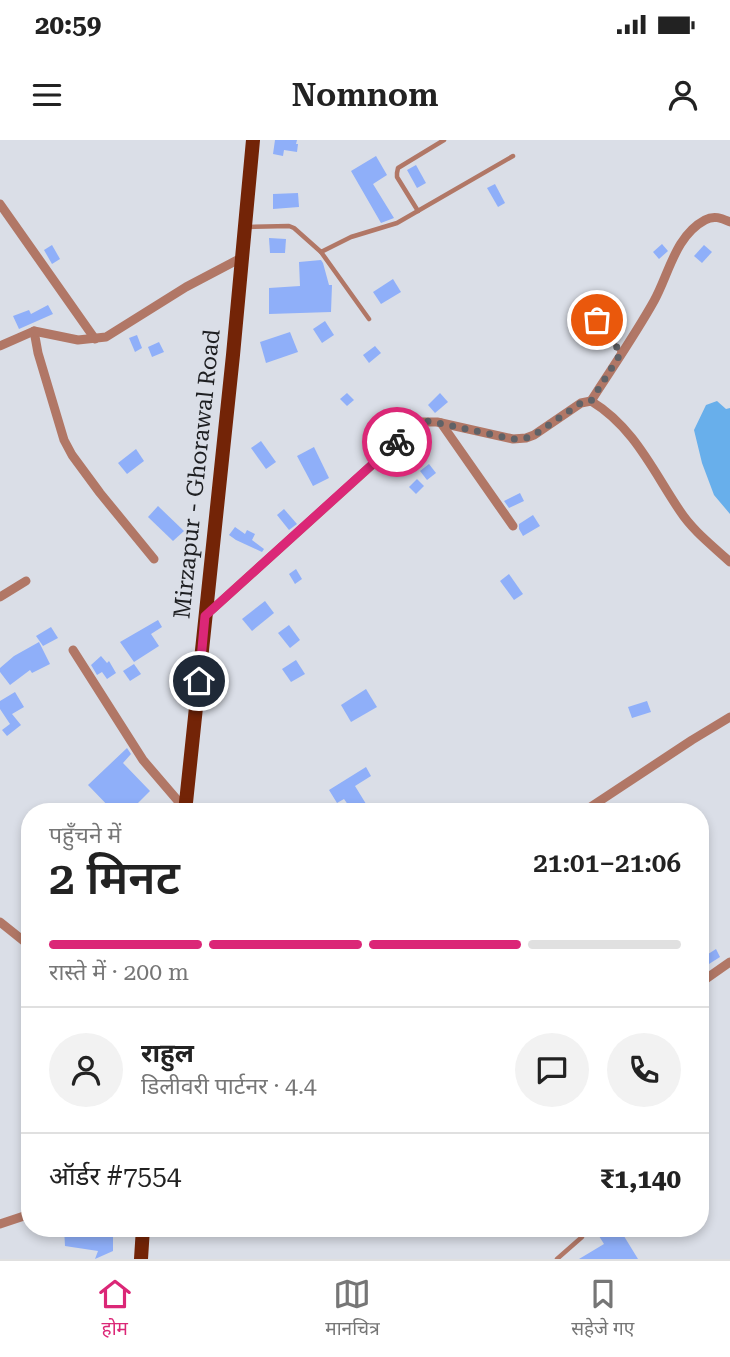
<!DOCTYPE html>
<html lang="hi">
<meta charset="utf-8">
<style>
body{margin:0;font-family:"Roboto Serif","Noto Sans Devanagari",serif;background:#f2f2f2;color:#222;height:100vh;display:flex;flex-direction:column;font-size:26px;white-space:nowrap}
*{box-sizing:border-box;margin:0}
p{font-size:23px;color:#767676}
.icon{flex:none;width:38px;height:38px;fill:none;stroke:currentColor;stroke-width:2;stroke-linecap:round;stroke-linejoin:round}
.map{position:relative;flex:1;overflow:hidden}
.side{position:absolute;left:21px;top:663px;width:688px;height:434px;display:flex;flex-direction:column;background:#fff;border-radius:28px;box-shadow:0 4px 10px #0003}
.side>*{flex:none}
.pin{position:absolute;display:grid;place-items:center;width:60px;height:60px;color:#fff;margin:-30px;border:4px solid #fff;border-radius:50%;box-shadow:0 2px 7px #0007}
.courier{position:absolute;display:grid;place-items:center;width:70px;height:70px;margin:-35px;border:5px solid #db2777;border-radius:50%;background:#fff;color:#222;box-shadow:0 2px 9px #0007}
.head em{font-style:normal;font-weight:600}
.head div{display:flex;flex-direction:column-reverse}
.head{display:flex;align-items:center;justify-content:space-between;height:119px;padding:0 28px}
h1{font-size:46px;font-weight:600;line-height:52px}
.bar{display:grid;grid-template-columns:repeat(4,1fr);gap:10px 7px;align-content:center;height:84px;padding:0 28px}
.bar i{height:9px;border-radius:5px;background:#e0e0e0}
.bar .on{background:#db2777}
.bar p{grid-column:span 4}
.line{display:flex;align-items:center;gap:18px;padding:0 28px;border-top:2px solid #e0e0e0}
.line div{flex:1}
.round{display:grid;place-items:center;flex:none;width:74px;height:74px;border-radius:37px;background:#f2f2f2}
.status{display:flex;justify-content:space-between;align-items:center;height:49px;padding:0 35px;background:#fff;direction:ltr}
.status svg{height:19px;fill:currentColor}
header{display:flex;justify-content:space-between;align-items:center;height:91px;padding:0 28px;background:#fff;font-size:32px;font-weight:600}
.menu{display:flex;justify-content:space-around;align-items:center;height:98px;border-top:2px solid #e0e0e0;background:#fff;font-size:19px;color:#767676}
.menu a{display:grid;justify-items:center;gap:4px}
.menu .on{color:#db2777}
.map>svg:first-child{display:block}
.water{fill:#68afeb}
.building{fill:#8faff9}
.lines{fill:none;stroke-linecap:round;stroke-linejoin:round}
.lane{stroke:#b17766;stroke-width:4.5}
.street{stroke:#b17766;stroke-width:9}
.primary{stroke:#732407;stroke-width:14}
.done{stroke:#606267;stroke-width:7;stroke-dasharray:0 12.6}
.route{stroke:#db2777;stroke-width:9}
.labels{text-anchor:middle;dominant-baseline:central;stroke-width:5;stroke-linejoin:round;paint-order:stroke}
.street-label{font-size:23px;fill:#1e1f22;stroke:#dadee7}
</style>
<div class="status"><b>20:59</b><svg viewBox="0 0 49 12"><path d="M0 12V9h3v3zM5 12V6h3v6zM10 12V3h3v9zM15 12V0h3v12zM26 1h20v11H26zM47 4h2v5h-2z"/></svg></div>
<header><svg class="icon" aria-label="menu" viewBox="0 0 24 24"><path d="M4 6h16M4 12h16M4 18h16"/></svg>Nomnom<svg class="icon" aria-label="person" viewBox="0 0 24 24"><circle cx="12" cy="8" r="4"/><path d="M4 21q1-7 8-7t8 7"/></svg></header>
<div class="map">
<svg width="730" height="1119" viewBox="0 0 730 1119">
<rect width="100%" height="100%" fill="#dadee7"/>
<!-- water -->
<path class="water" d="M717,261L726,269L730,268V374L714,355L702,323L694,290L706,265Z"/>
<!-- building -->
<g class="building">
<path d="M275,0H297L296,4H298L297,12L284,10L283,16L273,14Z"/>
<path d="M376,16L387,35L373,44L394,78L381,83L351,31Z"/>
<path d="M416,25L426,43L417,48L407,30Z"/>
<path d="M495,44L505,63L498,67L487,48Z"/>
<path d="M298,53L299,67L273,69V54Z"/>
<path d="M269,98L286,99L285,113H270Z"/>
<path d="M662,104L668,111L659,119L653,112Z"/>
<path d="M52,105L60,119L52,124L44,110Z"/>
<path d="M704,105L712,112L702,123L694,116Z"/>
<path d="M321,120L323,123L329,145H332L331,172L269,174V148L300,146L299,122Z"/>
<path d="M393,139L401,152L381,164L373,152Z"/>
<path d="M48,165L53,174L19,189L13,176L29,170L31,174Z"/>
<path d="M325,181L334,195L322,203L313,189Z"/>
<path d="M290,192L298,212L266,223L260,202Z"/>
<path d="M137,195L142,208L135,212L129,198Z"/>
<path d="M159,202L164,212L152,217L148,207Z"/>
<path d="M375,206L381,213L369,223L363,215Z"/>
<path d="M347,253L354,260L347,266L340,259Z"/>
<path d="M440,253L448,262L435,273L428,265Z"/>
<path d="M261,301L276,322L266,329L251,308Z"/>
<path d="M314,307L329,338L313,346L297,316Z"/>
<path d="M136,309L144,321L127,334L118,323Z"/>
<path d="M429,324L436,333L427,340L420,331Z"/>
<path d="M417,339L424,346L416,354L409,347Z"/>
<path d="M520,353L524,361L509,368L504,361Z"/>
<path d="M158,366L184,391L173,401L148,377Z"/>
<path d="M284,369L297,384L289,390L277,375Z"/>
<path d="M533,375L540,386L523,396L519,389V384Z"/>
<path d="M235,387L245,394L247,390L255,394L252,400L264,409L262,412L236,400L229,395Z"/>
<path d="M296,429L302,439L295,444L289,434Z"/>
<path d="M509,434L523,454L514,460L500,441Z"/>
<path d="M265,461L274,473L252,491L242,479Z"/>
<path d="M158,480L162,487L151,494L159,506L134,522L120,502Z"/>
<path d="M289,485L300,500L290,508L278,493Z"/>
<path d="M51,487L58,498L43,506L36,496Z"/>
<path d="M39,502L50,524L32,533L30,530L10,545L0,532V528L14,516Z"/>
<path d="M101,516L107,523L109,521L116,533L107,539L102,532L97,535L91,525Z"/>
<path d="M296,520L305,534L291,542L282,529Z"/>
<path d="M134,524L141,534L130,541L123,531Z"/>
<path d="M366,549L377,567L351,582L341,565Z"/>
<path d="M15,552L24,567L12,574L21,585L7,596L2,590L10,584L0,569V561Z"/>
<path d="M647,561L651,572L632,578L628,567Z"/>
<path d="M127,608L131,614L123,623L150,651L129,672H114L88,645Z"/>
<path d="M366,627L371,636L355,646L371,672H353L344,659L337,663L329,650Z"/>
<path d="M716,809L720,817L709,824L705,816Z"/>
<path d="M64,1088H80L113,1094V1111L95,1119L98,1111L65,1106Z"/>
<path d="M594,1088H619L638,1119H579L604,1104Z"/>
</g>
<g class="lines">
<!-- lane -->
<g class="lane">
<path d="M418,71L397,37V33L398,28L444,0"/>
<path d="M246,87L289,86L294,88L321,112L351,97L397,83L513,16"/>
<path d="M321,112L369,179"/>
<path d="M585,163L621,213"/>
<path d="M557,1119L582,1097L585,1088"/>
</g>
<!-- street -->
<g class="street">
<path d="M0,64L95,199"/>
<path d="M34,191L38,213L64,300L72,315L100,353L154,419"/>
<path d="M0,206L34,191L78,200L106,197L186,147L243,117"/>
<path d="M591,261C612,228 635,195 654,161C669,134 675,96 705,80C714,75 721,78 730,82"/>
<path d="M441,283L513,386"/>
<path d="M0,457L26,441"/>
<path d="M205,476L414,287L422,282H437L513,299L526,298L534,295L581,263L591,261C634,287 653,331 680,371C693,391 713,406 730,422"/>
<path d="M73,510L143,620L185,669"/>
<path d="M583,672L692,600L730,577"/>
<path d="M0,782L30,806"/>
<path d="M700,843L730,822"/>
<path d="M0,1084L30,1074"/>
</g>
<!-- primary -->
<g class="primary">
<path d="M185,672L233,215L253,0"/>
<path d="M141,1119L143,1088"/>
</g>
</g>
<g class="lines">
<!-- done -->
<path class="done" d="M397,302C407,293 415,284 429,281L513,299L526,298L534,295L581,263L591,261L621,213L597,180"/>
<!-- route -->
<path class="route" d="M199,541L205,476L397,302"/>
</g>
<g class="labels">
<!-- street labels -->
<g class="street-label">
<text transform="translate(197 334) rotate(-84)">Mirzapur - Ghorawal Road</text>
</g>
</g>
</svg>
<div class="pin" style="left:597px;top:180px;background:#ea580c"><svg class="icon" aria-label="bag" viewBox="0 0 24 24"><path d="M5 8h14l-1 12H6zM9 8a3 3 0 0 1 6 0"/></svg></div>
<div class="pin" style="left:199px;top:541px;background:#1f2937"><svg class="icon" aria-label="home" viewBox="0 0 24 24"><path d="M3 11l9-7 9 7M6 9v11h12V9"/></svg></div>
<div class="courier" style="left:397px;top:302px"><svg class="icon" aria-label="bike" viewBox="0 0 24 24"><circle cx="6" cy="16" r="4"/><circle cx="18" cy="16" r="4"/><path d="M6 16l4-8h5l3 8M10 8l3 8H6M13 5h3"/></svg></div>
<section class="side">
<div class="head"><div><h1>2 मिनट</h1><p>पहुँचने में</p></div><em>21:01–21:06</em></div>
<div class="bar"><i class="on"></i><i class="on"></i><i class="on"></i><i></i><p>रास्ते में · 200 m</p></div>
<div class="line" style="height:126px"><a class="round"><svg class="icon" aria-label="person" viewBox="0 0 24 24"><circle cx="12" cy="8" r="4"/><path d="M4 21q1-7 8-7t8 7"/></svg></a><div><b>राहुल</b><p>डिलीवरी पार्टनर · 4.4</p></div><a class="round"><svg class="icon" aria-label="chat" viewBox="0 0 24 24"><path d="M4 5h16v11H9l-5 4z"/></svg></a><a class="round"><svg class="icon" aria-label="phone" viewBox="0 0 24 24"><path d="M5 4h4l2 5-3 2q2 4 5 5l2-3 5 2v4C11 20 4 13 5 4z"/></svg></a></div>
<div class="line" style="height:91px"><div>ऑर्डर #7554</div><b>₹1,140</b></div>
</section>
</div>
<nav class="menu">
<a class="on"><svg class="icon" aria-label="home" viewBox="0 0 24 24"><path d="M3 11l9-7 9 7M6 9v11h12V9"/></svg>होम</a>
<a><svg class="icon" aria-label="map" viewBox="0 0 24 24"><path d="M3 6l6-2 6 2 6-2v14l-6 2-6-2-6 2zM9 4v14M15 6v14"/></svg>मानचित्र</a>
<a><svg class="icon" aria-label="saved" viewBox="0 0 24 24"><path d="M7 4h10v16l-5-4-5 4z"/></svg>सहेजे गए</a>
</nav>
